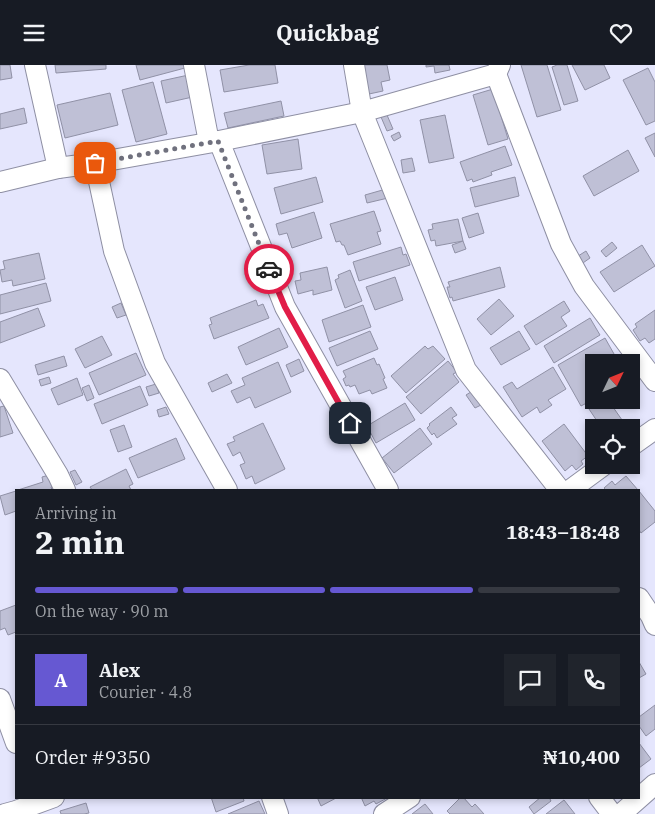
<!DOCTYPE html>
<meta charset="utf-8">
<style>
body{margin:0;font-family:"IBM Plex Serif",serif;background:#20242c;color:#f1f3f6;height:100vh;display:flex;flex-direction:column;font-size:19px;white-space:nowrap}
*{box-sizing:border-box;margin:0}
p{font-size:16px;color:#9ea1a6}
.icon{flex:none;width:28px;height:28px;fill:none;stroke:currentColor;stroke-width:2;stroke-linecap:round;stroke-linejoin:round}
.map{position:relative;flex:1;overflow:hidden}
.sheet{position:absolute;left:15px;top:424px;width:625px;height:310px;display:flex;flex-direction:column;background:#171b24;border-radius:0px;box-shadow:0 2px 8px #0003}
.sheet>*{flex:none}
.needle{width:32px;rotate:47deg}
.buttons{position:absolute;left:585px;top:289px;display:grid;gap:10px}
.buttons a{display:grid;place-items:center;width:55px;height:55px;border-radius:0px;background:#171b24;box-shadow:0 2px 8px #0003;font-size:25px}
.pin{position:absolute;display:grid;place-items:center;width:42px;height:42px;color:#fff;margin:-21px;border-radius:10px;box-shadow:0 2px 8px #0006}
.courier{position:absolute;display:grid;place-items:center;width:50px;height:50px;margin:-25px;border:4px solid #e11d48;border-radius:50%;background:#fff;color:#222;box-shadow:0 1px 6px #0007}
.summary em{font-style:normal;font-weight:700}
.summary div{display:flex;flex-direction:column-reverse}
.summary{display:flex;align-items:center;justify-content:space-between;height:85px;padding:0 20px}
h1{font-size:32px;font-weight:700;line-height:38px}
.bar{display:grid;grid-template-columns:repeat(4,1fr);gap:8px 5px;align-content:center;height:60px;padding:0 20px}
.bar i{height:6px;border-radius:4px;background:#363941}
.bar .selected{background:#6658d2}
.bar p{grid-column:span 4}
.line{display:flex;align-items:center;gap:12px;padding:0 20px;border-top:1px solid #363941}
.line div{flex:1}
.round{display:grid;place-items:center;flex:none;width:52px;height:52px;border-radius:0px;background:#20242c}
header{display:flex;justify-content:space-between;align-items:center;height:65px;padding:0 20px;background:#171b24;font-size:22px;font-weight:700}
.map>svg:first-child{display:block}
.building{fill:#bfc0d6;stroke:#9091a6}
.lines{fill:none;stroke-linecap:round;stroke-linejoin:round}
.minor-casing{stroke:#8e8fa3;stroke-width:22}
.minor{stroke:#fff;stroke-width:20}
.done{stroke:#70717e;stroke-width:5;stroke-dasharray:0 9}
.route{stroke:#e11d48;stroke-width:6}
</style>
<header><svg class="icon" aria-label="menu" viewBox="0 0 24 24"><path d="M4 6h16M4 12h16M4 18h16"/></svg>Quickbag<svg class="icon" aria-label="heart" viewBox="0 0 24 24"><path d="M12 20l-8-8c-3-5 5-10 8-4 3-6 11-1 8 4z"/></svg></header>
<div class="map">
<svg width="655" height="749" viewBox="0 0 655 749">
<rect width="100%" height="100%" fill="#e5e6fd"/>
<!-- building -->
<g class="building">
<path d="M0,0H10L12,13L0,15Z"/>
<path d="M55,0H106V4L56,8Z"/>
<path d="M136,0H185V3L140,15Z"/>
<path d="M249,0H275L278,18L224,27L220,5Z"/>
<path d="M363,0H387L390,15L381,17L383,26L369,29Z"/>
<path d="M426,0H449L450,5L435,8L434,1L426,2Z"/>
<path d="M521,0H547L561,45L537,52Z"/>
<path d="M557,0H567L578,36L564,40L552,2Z"/>
<path d="M572,0H604L610,13L585,25Z"/>
<path d="M648,3L655,17V56L646,60L623,15Z"/>
<path d="M193,9L197,31L166,38L161,16Z"/>
<path d="M153,17L167,69L136,77L122,25Z"/>
<path d="M493,24L508,74L488,80L473,30Z"/>
<path d="M110,28L118,60L65,73L57,40Z"/>
<path d="M281,36L284,51L228,63L224,48Z"/>
<path d="M24,43L27,58L0,64V49Z"/>
<path d="M387,50L393,64L387,66L381,52Z"/>
<path d="M445,50L454,93L429,98L420,55Z"/>
<path d="M399,67L401,72L394,76L391,71Z"/>
<path d="M655,68V92L645,73Z"/>
<path d="M298,74L302,104L267,109L262,80Z"/>
<path d="M505,81L512,100L491,107L492,110L473,117L472,114L467,116L460,97Z"/>
<path d="M628,85L639,106L594,131L583,111Z"/>
<path d="M412,93L415,106L403,108L401,95Z"/>
<path d="M316,112L323,137L281,149L274,123Z"/>
<path d="M515,112L519,131L475,142L470,123Z"/>
<path d="M386,124L388,133L367,138L365,130Z"/>
<path d="M374,146L381,166L377,167L381,179L348,190L344,180H342L340,176L336,177L330,159Z"/>
<path d="M314,147L322,173L292,183L287,168L279,170L276,159Z"/>
<path d="M478,148L484,168L469,173L462,153Z"/>
<path d="M458,154L463,176L436,181L435,175L431,176L428,165L433,164L432,159Z"/>
<path d="M463,176L466,184L455,188L452,180Z"/>
<path d="M612,177L617,183L606,192L601,186Z"/>
<path d="M642,180L655,201L614,227L600,207Z"/>
<path d="M401,182L403,190L406,189L410,200L359,216L353,197Z"/>
<path d="M586,186L590,193L580,200L575,193Z"/>
<path d="M39,188L45,214L13,221L12,215L2,217L0,205L5,204L3,196Z"/>
<path d="M327,202L332,225L313,230V225L298,229L295,216L301,215L300,208Z"/>
<path d="M500,202L505,222L453,236L452,232L450,233L447,222H450L448,217Z"/>
<path d="M350,205L362,236L345,243L335,215L339,213L338,210Z"/>
<path d="M395,212L403,235L375,245L366,222Z"/>
<path d="M46,218L51,236L0,249V230Z"/>
<path d="M499,234L514,251L491,270L477,254Z"/>
<path d="M256,235L258,241L263,239L269,253L214,274L209,260L212,259L210,253Z"/>
<path d="M564,236L570,246L561,252L567,261L536,280L524,261Z"/>
<path d="M121,238L126,250L117,253L112,242Z"/>
<path d="M363,240L371,262L329,277L322,255Z"/>
<path d="M38,243L45,261L0,278V257Z"/>
<path d="M655,245V274L649,278L645,273L640,276L633,265L637,262L635,259Z"/>
<path d="M590,253L600,270L554,298L544,281Z"/>
<path d="M279,263L288,282L246,300L238,282Z"/>
<path d="M370,266L378,284L337,301L329,283Z"/>
<path d="M519,266L530,284L501,300L490,283Z"/>
<path d="M102,271L112,290L85,303L75,284Z"/>
<path d="M605,273L618,296L615,298H594V310L592,311L594,313V334L581,341L558,300Z"/>
<path d="M425,281L428,284L433,281L445,294L406,328L391,311Z"/>
<path d="M136,288L146,310L99,330L89,308Z"/>
<path d="M64,291L67,301L38,310L35,300Z"/>
<path d="M374,293L377,300L379,299L385,313L383,314L387,323L372,329L370,325L359,329L355,320L350,322L349,320L346,321L343,314L346,312L343,306Z"/>
<path d="M299,294L304,306L291,312L286,300Z"/>
<path d="M448,296L457,307L453,309L459,317L421,349L406,332Z"/>
<path d="M278,297L291,327L255,343L250,332L237,338L231,326L245,320L242,313Z"/>
<path d="M553,302L566,324L548,335L552,340L540,348L537,342L522,352L503,322L512,317L517,324Z"/>
<path d="M227,309L232,318L212,327L208,318Z"/>
<path d="M49,312L51,318L41,321L39,315Z"/>
<path d="M77,313L83,330L58,340L51,324Z"/>
<path d="M156,319L159,328L149,331L146,322Z"/>
<path d="M89,320L94,333L87,336L82,323Z"/>
<path d="M140,321L148,340L102,359L94,339Z"/>
<path d="M474,325L483,339L475,343L466,330Z"/>
<path d="M602,335H608L627,362H601L589,344Z"/>
<path d="M405,338L415,355L376,378L367,361Z"/>
<path d="M4,341L13,368L0,372V342Z"/>
<path d="M166,342L169,349L159,352L157,345Z"/>
<path d="M451,342L457,350L452,353L457,359L437,373L434,368L432,370L427,363L430,360L429,359Z"/>
<path d="M263,358L285,404L255,419L252,411L246,414L240,400L245,398L240,387L233,391L227,379L235,376L233,372Z"/>
<path d="M564,359L588,391L581,396L583,399L576,405L572,400L565,406L542,376Z"/>
<path d="M124,360L132,382L118,387L110,365Z"/>
<path d="M420,363L432,379L394,408L382,393Z"/>
<path d="M176,373L185,394L138,413L129,393Z"/>
<path d="M126,404L133,419L129,421L131,425H92L90,422Z"/>
<path d="M75,405L82,417L76,420L70,407Z"/>
<path d="M53,409L56,420L51,422L52,425H18L43,417L42,412Z"/>
<path d="M626,411L638,425H606L604,423L612,416L615,420Z"/>
<path d="M16,426V446L5,450L0,431Z"/>
<path d="M639,426L655,446V457L641,468L639,465Z"/>
<path d="M16,540V567L8,570L5,563L0,565V546Z"/>
<path d="M639,597L646,609L639,613Z"/>
<path d="M655,640V664L646,671L639,661V652Z"/>
<path d="M639,678L651,694L639,703Z"/>
<path d="M211,732H243L244,736L216,747Z"/>
<path d="M317,732H338L321,741Z"/>
<path d="M361,732H389L376,739L374,736L365,741Z"/>
<path d="M461,732H463L472,742L475,739L484,749H450L447,746Z"/>
<path d="M541,732H549L551,736L534,749L529,742Z"/>
<path d="M564,735L575,749H546Z"/>
<path d="M259,736L265,749H228Z"/>
<path d="M86,738L89,748L84,749H61L60,746Z"/>
<path d="M425,739L433,749H412Z"/>
</g>
<g class="lines">
<!-- minor casing -->
<g class="minor-casing">
<g id="minor">
<path d="M35,0L58,103"/>
<path d="M194,0L209,77"/>
<path d="M354,0L362,47L466,305L560,425"/>
<path d="M496,9L561,179L584,221L655,316"/>
<path d="M219,76L285,242L388,425"/>
<path d="M95,98L114,186L155,298L227,425"/>
<path d="M0,117L58,103L95,98L219,76L362,47L496,9L500,0"/>
<path d="M0,314L58,410L65,425"/>
<path d="M631,381L655,364"/>
<path d="M570,425L604,400"/>
<path d="M639,533L651,551L655,560"/>
<path d="M0,634L16,678"/>
<path d="M272,732L278,749"/>
<path d="M599,732L612,749"/>
<path d="M5,749L16,746L54,732"/>
<path d="M384,749L410,732"/>
<path d="M621,749L655,719"/>
</g>
</g>
<!-- minor -->
<use href="#minor" class="minor"/>
</g>
<g class="lines">
<!-- done -->
<path class="done" d="M95,98L218,76L269,204"/>
<!-- route -->
<path class="route" d="M269,204L285,242L350,358"/>
</g>
</svg>
<div class="buttons">
<a><svg class="needle" viewBox="-14 -14 28 28"><path d="M0-13l5 13h-10z" fill="#e53935"/><path d="M0 13l5-13h-10z" fill="#9ea1a6"/></svg></a>
<a><svg class="icon" aria-label="locate" viewBox="0 0 24 24"><circle cx="12" cy="12" r="6"/><path d="M12 2v4M12 18v4M2 12h4M18 12h4"/></svg></a>
</div>
<div class="pin" style="left:95px;top:98px;background:#ea580c"><svg class="icon" aria-label="bag" viewBox="0 0 24 24"><path d="M5 8h14l-1 12H6zM9 8a3 3 0 0 1 6 0"/></svg></div>
<div class="pin" style="left:350px;top:358px;background:#1f2937"><svg class="icon" aria-label="home" viewBox="0 0 24 24"><path d="M3 11l9-7 9 7M6 9v11h12V9"/></svg></div>
<div class="courier" style="left:269px;top:204px"><svg class="icon" aria-label="car" viewBox="0 0 24 24"><path d="M5 17H2v-5l4-1 3-4h7l3 4 3 1v5h-3M9 17h6M6 11h13"/><circle cx="7" cy="17" r="2"/><circle cx="17" cy="17" r="2"/></svg></div>
<section class="sheet">
<div class="summary"><div><h1>2 min</h1><p>Arriving in</p></div><em>18:43–18:48</em></div>
<div class="bar"><i class="selected"></i><i class="selected"></i><i class="selected"></i><i></i><p>On the way · 90 m</p></div>
<div class="line" style="height:90px"><b class="round" style="background:#6658d2;color:#fff">A</b><div><b>Alex</b><p>Courier · 4.8</p></div><a class="round"><svg class="icon" aria-label="chat" viewBox="0 0 24 24"><path d="M4 5h16v11H9l-5 4z"/></svg></a><a class="round"><svg class="icon" aria-label="phone" viewBox="0 0 24 24"><path d="M5 4h4l2 5-3 2q2 4 5 5l2-3 5 2v4C11 20 4 13 5 4z"/></svg></a></div>
<div class="line" style="height:65px"><div>Order #9350</div><b>₦10,400</b></div>
</section>
</div>
